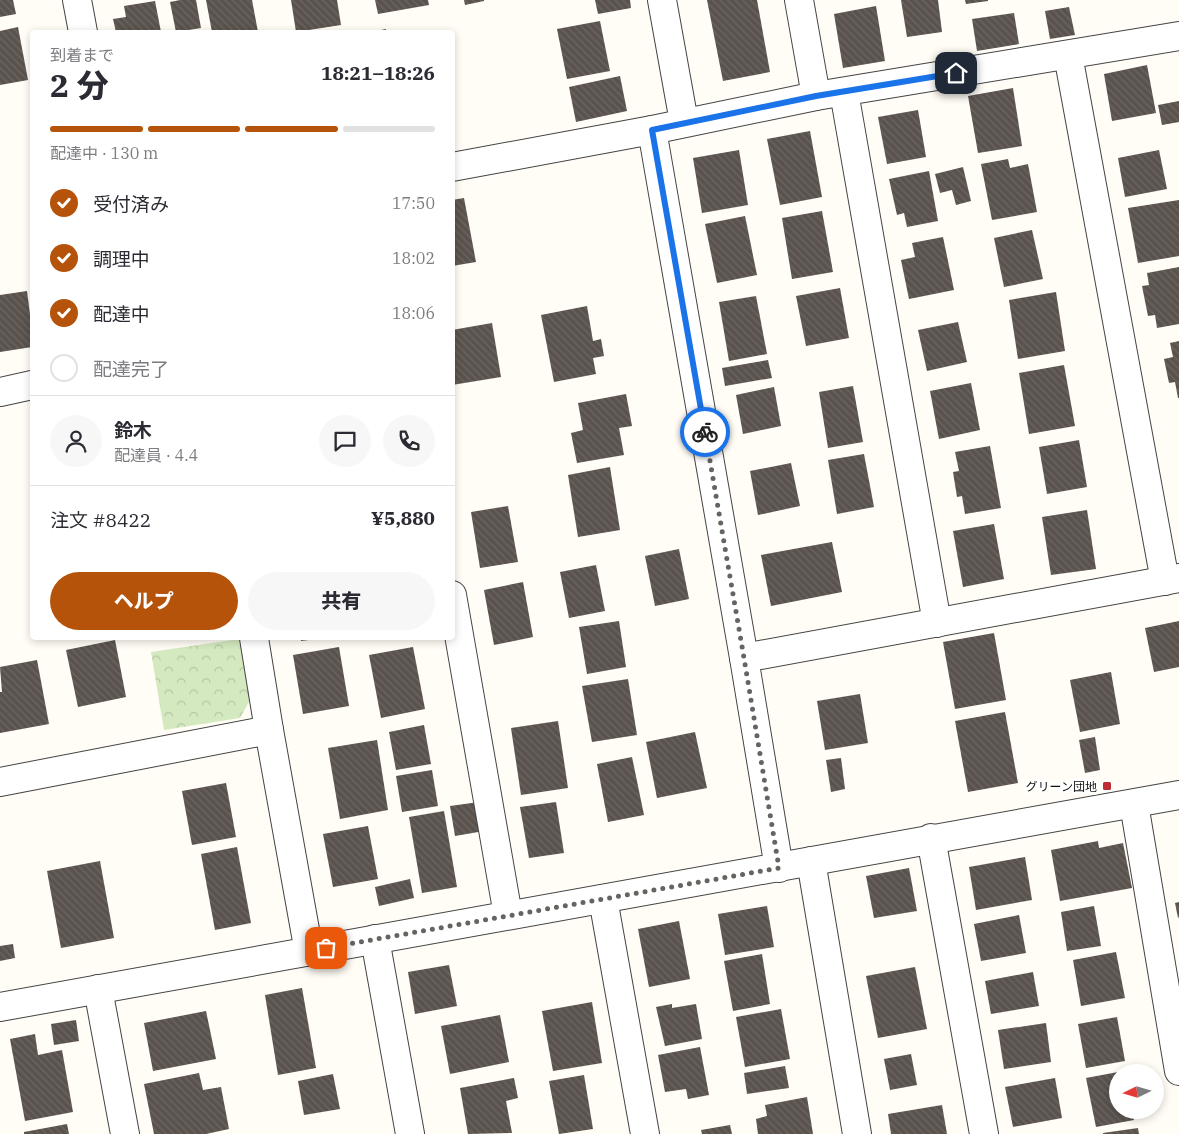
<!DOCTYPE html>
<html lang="ja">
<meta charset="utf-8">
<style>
body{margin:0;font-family:"IBM Plex Serif","Noto Sans JP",serif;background:#f7f7f7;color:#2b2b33;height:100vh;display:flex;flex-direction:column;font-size:19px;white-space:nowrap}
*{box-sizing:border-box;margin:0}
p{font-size:16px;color:#7c7c81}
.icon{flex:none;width:28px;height:28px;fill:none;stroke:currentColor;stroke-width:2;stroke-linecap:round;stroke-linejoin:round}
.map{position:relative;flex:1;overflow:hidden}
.panel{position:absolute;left:30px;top:30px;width:425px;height:610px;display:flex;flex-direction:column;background:#fff;border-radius:5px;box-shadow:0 2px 8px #0003}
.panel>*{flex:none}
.needle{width:32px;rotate:265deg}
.buttons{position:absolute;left:1109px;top:1064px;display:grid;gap:10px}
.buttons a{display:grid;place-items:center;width:55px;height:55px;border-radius:50%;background:#fff;box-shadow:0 2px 8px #0003;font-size:25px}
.pin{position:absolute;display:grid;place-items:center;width:42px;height:42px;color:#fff;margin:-21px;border-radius:10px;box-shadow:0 2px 8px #0006}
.courier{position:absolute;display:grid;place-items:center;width:50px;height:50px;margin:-25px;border:4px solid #1a73e8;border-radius:50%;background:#fff;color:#222;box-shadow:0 1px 6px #0007}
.headline em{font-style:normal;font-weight:800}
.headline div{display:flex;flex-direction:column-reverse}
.headline{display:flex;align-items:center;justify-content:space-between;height:85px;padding:0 20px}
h1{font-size:32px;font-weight:800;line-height:38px}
.bar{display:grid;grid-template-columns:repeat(4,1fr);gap:8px 5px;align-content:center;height:60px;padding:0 20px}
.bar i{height:6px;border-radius:4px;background:#e1e1e2}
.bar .active{background:#b45309}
.bar p{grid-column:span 4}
.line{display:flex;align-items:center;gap:12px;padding:0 20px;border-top:1px solid #e1e1e2}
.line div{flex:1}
.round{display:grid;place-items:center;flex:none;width:52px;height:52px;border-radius:26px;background:#f7f7f7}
ol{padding:0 20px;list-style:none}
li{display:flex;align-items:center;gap:15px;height:55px}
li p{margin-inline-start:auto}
li .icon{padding:5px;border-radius:50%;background:#b45309;color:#fff;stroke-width:4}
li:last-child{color:#7c7c81}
li i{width:28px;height:28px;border:2px solid #e1e1e2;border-radius:50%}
.action{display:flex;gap:10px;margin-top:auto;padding:10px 20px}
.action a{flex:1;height:58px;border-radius:30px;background:#b45309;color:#fff;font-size:20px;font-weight:800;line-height:58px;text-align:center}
.action a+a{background:#f7f7f7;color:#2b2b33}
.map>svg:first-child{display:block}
.park{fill:url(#park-crowns)}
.building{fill:url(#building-back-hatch)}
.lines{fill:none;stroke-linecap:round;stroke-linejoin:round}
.minor-casing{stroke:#444;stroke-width:30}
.minor{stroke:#fff;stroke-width:28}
.done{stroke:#646461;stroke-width:5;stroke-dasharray:0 9}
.route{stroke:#1a73e8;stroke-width:6}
.poi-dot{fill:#bd2c32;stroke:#fff;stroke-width:2}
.labels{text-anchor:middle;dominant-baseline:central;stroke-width:5;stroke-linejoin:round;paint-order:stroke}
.poi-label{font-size:12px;fill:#111;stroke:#fff;text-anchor:end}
</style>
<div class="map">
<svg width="1179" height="1134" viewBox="0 0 1179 1134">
<defs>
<pattern id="park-crowns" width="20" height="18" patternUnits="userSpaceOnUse" patternTransform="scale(1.25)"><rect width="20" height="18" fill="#d4e9bf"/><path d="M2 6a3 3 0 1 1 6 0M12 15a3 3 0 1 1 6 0" fill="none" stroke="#b5c7a3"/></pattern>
<pattern id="building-back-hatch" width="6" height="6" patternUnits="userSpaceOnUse" patternTransform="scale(1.25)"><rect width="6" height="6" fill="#59524d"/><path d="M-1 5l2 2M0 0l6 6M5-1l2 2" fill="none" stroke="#6c6662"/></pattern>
</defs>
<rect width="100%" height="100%" fill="#fffdf5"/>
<!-- park -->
<path class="park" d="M239,639L250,700L240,718L164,730L151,652Z"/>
<!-- building -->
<g class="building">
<path d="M0,0H13L16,14L0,17Z"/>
<path d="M180,0H196L201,28L176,32L170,2Z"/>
<path d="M206,0H252L258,32H212Z"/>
<path d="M291,0H337L341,25L296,32Z"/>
<path d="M375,0H428L429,5L378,14Z"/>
<path d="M464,0H484V1L465,5Z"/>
<path d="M595,0H630L631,8L598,14Z"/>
<path d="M707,0H757L770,72L723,81Z"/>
<path d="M901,0H938L942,32L907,37Z"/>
<path d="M965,0H988V1L966,4Z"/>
<path d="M155,1L161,32H116L113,19L126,17L124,6Z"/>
<path d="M876,6L885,61L843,68L834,14Z"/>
<path d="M1069,7L1075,35L1050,39L1045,11Z"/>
<path d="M1014,13L1019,44L977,51L972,19Z"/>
<path d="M600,21L610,71L567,79L557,29Z"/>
<path d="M18,27L28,80L0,85V31Z"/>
<path d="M386,29V32H371Z"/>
<path d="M1147,65L1156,113L1112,121L1104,74Z"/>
<path d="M620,76L627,111L576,122L569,87Z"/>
<path d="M1013,88L1022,146L978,153L968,96Z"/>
<path d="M1179,101V122L1162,125L1158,105Z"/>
<path d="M918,110L926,157L887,164L878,117Z"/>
<path d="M810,131L822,197L780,205L767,139Z"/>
<path d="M739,150L748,205L702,213L693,158Z"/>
<path d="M1159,150L1167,189L1125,197L1118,158Z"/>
<path d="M1008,159L1010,168L1028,164L1037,212L992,220L981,164Z"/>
<path d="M963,167L971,201L956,205L952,190L940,193L935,174Z"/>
<path d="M929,171L938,221L907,227L904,213L897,215L889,179Z"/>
<path d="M464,198L476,262L452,266V200Z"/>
<path d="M1179,200V256L1138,263L1128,208Z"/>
<path d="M822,211L833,272L792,279L782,218Z"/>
<path d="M745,216L757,275L717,283L705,224Z"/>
<path d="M1032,230L1043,279L1004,287L994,238Z"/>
<path d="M943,237L954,290L909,299L901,260L915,257L912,243Z"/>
<path d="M1179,267V324L1157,328L1155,315L1148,316L1142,286L1149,285L1147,273Z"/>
<path d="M840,288L849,338L806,346L796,296Z"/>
<path d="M27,291L32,330V347L0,352V295Z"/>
<path d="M1056,292L1065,351L1018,359L1009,300Z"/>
<path d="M756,296L767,354L729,361L719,302Z"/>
<path d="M587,306L593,341L601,339L604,356L593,358L596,374L554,382L541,315Z"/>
<path d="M958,322L967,362L927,371L918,330Z"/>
<path d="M492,323L501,377L452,385V330Z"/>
<path d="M1179,341V398H1178L1175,382L1169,383L1164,359L1173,357L1170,343Z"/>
<path d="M768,360L772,378L725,386L722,368Z"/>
<path d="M1064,365L1075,426L1029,434L1019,373Z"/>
<path d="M971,383L980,430L939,439L930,391Z"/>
<path d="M853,386L863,442L828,448L819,392Z"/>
<path d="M774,387L781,426L743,434L736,395Z"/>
<path d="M626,394L632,426L619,428L624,455L577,463L571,433L583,430L578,403Z"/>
<path d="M1079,440L1087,487L1047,494L1039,447Z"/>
<path d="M990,446L1001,508L965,514L962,496L957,497L953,472L959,471L955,452Z"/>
<path d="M864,454L874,507L837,514L828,460Z"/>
<path d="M791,463L800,506L758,515L750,471Z"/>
<path d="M610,467L620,530L578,537L568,475Z"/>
<path d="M508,506L518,562L480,568L471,512Z"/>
<path d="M1087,510L1096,569L1051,575L1042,517Z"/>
<path d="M994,524L1004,579L963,587L953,531Z"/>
<path d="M832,542L842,592L771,606L761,555Z"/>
<path d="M679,549L689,599L655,606L645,556Z"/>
<path d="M596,565L605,611L569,618L560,572Z"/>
<path d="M523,582L533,637L494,645L484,590Z"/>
<path d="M619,621L626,667L587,674L579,627Z"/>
<path d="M1179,621V667L1154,672L1145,628Z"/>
<path d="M994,633L1006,700L955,709L943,642Z"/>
<path d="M301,638H316V639L301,641Z"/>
<path d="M115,640L126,697L78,707L66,650Z"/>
<path d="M339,647L349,706L303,714L293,655Z"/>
<path d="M413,647L425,709L381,718L369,655Z"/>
<path d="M37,660L49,724L0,733V692H2L0,667Z"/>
<path d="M1111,672L1120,724L1080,732L1070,680Z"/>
<path d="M628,679L637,735L592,742L582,686Z"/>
<path d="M860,694L868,743L825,750L817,701Z"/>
<path d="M1005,712L1018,783L968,792L955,721Z"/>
<path d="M558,721L568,788L521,795L511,728Z"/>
<path d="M424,725L431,764L396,770L389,732Z"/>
<path d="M695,732L707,788L657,798L646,742Z"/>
<path d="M1095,737L1100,770L1085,773L1079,740Z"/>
<path d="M377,740L388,810L340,819L328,748Z"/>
<path d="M632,757L644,815L608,822L597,764Z"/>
<path d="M841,758L845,789L831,792L826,760Z"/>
<path d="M432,770L438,806L402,812L396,776Z"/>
<path d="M226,783L236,837L192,845L182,791Z"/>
<path d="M479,802L484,831L455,836L450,806Z"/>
<path d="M556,802L564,853L529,858L520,807Z"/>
<path d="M444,811L457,887L422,893L409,817Z"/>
<path d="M368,826L378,879L333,887L323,834Z"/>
<path d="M1098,841L1099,848L1123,843L1132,888L1060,901L1051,850Z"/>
<path d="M237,847L251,923L215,930L201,854Z"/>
<path d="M1025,857L1032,900L976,910L969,867Z"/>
<path d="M100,861L114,938L61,948L47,871Z"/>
<path d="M909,868L917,911L874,918L866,876Z"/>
<path d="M410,879L414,898L379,906L375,887Z"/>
<path d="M1179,902V917L1178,918L1175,903Z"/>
<path d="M767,906L774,947L725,955L718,914Z"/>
<path d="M1094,906L1101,946L1067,951L1061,912Z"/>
<path d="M1019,915L1026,953L981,961L974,924Z"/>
<path d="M679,921L690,979L649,987L638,929Z"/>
<path d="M13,944L15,958L0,961V946Z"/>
<path d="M1116,952L1125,998L1081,1006L1073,960Z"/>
<path d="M762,954L770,1004L733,1011L724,961Z"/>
<path d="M449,965L457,1006L415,1014L408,972Z"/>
<path d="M915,967L927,1029L878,1038L866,976Z"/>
<path d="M1033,972L1039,1006L991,1014L985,981Z"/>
<path d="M302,988L316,1068L278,1075L265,995Z"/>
<path d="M592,1002L602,1063L553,1071L542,1011Z"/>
<path d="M672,1004V1008L696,1004L702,1039L665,1046L656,1007Z"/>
<path d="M781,1009L790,1059L745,1067L736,1017Z"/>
<path d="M206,1011L216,1059L153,1071L144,1023Z"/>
<path d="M500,1015L509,1062L450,1074L441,1026Z"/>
<path d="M1117,1017L1125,1061L1086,1068L1078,1024Z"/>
<path d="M76,1020L79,1041L54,1045L51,1024Z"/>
<path d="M1046,1023L1051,1062L1004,1069L998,1030Z"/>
<path d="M35,1034L38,1055L62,1050L73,1112L25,1121L10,1039Z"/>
<path d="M700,1047L709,1095L688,1099L686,1089L665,1092L658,1055Z"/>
<path d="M911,1054L917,1085L890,1090L884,1059Z"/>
<path d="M785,1066L789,1088L747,1094L744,1073Z"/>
<path d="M1118,1072V1110H1132L1134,1120L1096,1127L1086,1078Z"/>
<path d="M199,1073L203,1090L221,1087L229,1129L206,1134H154L144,1084Z"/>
<path d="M333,1074L340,1109L304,1115L298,1081Z"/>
<path d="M584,1075L593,1129L559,1134L549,1081Z"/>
<path d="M514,1078L518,1098L506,1101L512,1133L468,1134L460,1088Z"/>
<path d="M1055,1078L1062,1118L1013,1127L1005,1087Z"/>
<path d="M807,1097L813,1134H758L756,1119L767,1116L765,1105Z"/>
<path d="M942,1105L947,1134H891L888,1114Z"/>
<path d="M67,1124L69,1134H24V1132Z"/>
<path d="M730,1125L732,1134H702L701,1130Z"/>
<path d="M1138,1128L1139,1134H1103V1133Z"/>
</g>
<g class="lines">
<!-- minor casing -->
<g class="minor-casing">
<g id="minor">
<path d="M77,0L83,32"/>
<path d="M662,0L684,122"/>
<path d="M799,0L816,96"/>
<path d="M1068,55L1165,581"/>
<path d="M844,92L937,623"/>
<path d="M652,130L744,658L779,868"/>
<path d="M452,167L652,130L816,96L1179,36"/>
<path d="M0,392L32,385"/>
<path d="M452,595L508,915"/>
<path d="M254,638L269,730L309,952"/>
<path d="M744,658L1179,578"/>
<path d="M0,782L269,730"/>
<path d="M1134,804L1179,1071"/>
<path d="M931,838L984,1134"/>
<path d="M811,861L857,1134"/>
<path d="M603,899L645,1134"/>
<path d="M375,939L410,1134"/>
<path d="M98,989L125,1134"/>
<path d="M0,1007L1179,795"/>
</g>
</g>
<!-- minor -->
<use href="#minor" class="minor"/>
</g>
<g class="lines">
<!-- done -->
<path class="done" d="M326,948L779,868L744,658L705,432"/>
<!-- route -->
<path class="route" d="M705,432L652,130L816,96L956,73"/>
</g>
<!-- markers -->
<rect class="poi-dot" x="1102" y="781" width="10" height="10" rx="2.5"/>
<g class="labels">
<!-- poi labels -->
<g class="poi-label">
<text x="1097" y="786">グリーン団地</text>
</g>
</g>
</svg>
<div class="buttons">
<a><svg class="needle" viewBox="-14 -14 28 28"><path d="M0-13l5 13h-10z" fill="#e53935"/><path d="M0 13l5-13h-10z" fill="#7c7c81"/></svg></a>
</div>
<div class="pin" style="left:326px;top:948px;background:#ea580c"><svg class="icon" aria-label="bag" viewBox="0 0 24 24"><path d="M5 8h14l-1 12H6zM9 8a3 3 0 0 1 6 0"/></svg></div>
<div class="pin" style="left:956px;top:73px;background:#1f2937"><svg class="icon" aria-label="home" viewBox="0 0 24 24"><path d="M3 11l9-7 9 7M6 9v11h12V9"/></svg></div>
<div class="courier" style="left:705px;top:432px"><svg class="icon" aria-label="bike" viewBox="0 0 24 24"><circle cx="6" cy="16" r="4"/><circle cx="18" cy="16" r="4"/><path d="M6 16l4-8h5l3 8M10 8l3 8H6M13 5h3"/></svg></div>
<section class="panel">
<div class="headline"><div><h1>2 分</h1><p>到着まで</p></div><em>18:21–18:26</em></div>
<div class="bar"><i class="active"></i><i class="active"></i><i class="active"></i><i></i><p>配達中 · 130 m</p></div>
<ol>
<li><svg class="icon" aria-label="check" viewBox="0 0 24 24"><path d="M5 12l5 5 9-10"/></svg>受付済み<p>17:50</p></li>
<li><svg class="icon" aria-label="check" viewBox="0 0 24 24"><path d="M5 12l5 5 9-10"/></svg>調理中<p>18:02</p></li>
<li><svg class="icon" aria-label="check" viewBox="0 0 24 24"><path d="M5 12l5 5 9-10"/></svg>配達中<p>18:06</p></li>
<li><i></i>配達完了</li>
</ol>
<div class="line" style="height:90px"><a class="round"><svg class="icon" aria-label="person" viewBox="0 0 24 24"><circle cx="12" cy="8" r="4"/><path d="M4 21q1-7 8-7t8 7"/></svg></a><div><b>鈴木</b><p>配達員 · 4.4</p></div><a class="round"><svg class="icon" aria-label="chat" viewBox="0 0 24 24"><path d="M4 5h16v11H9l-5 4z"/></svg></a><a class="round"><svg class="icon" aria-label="phone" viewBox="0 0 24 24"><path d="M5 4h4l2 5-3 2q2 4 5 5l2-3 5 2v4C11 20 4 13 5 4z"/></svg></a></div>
<div class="line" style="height:65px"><div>注文 #8422</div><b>¥5,880</b></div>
<div class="action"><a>ヘルプ</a><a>共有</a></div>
</section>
</div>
